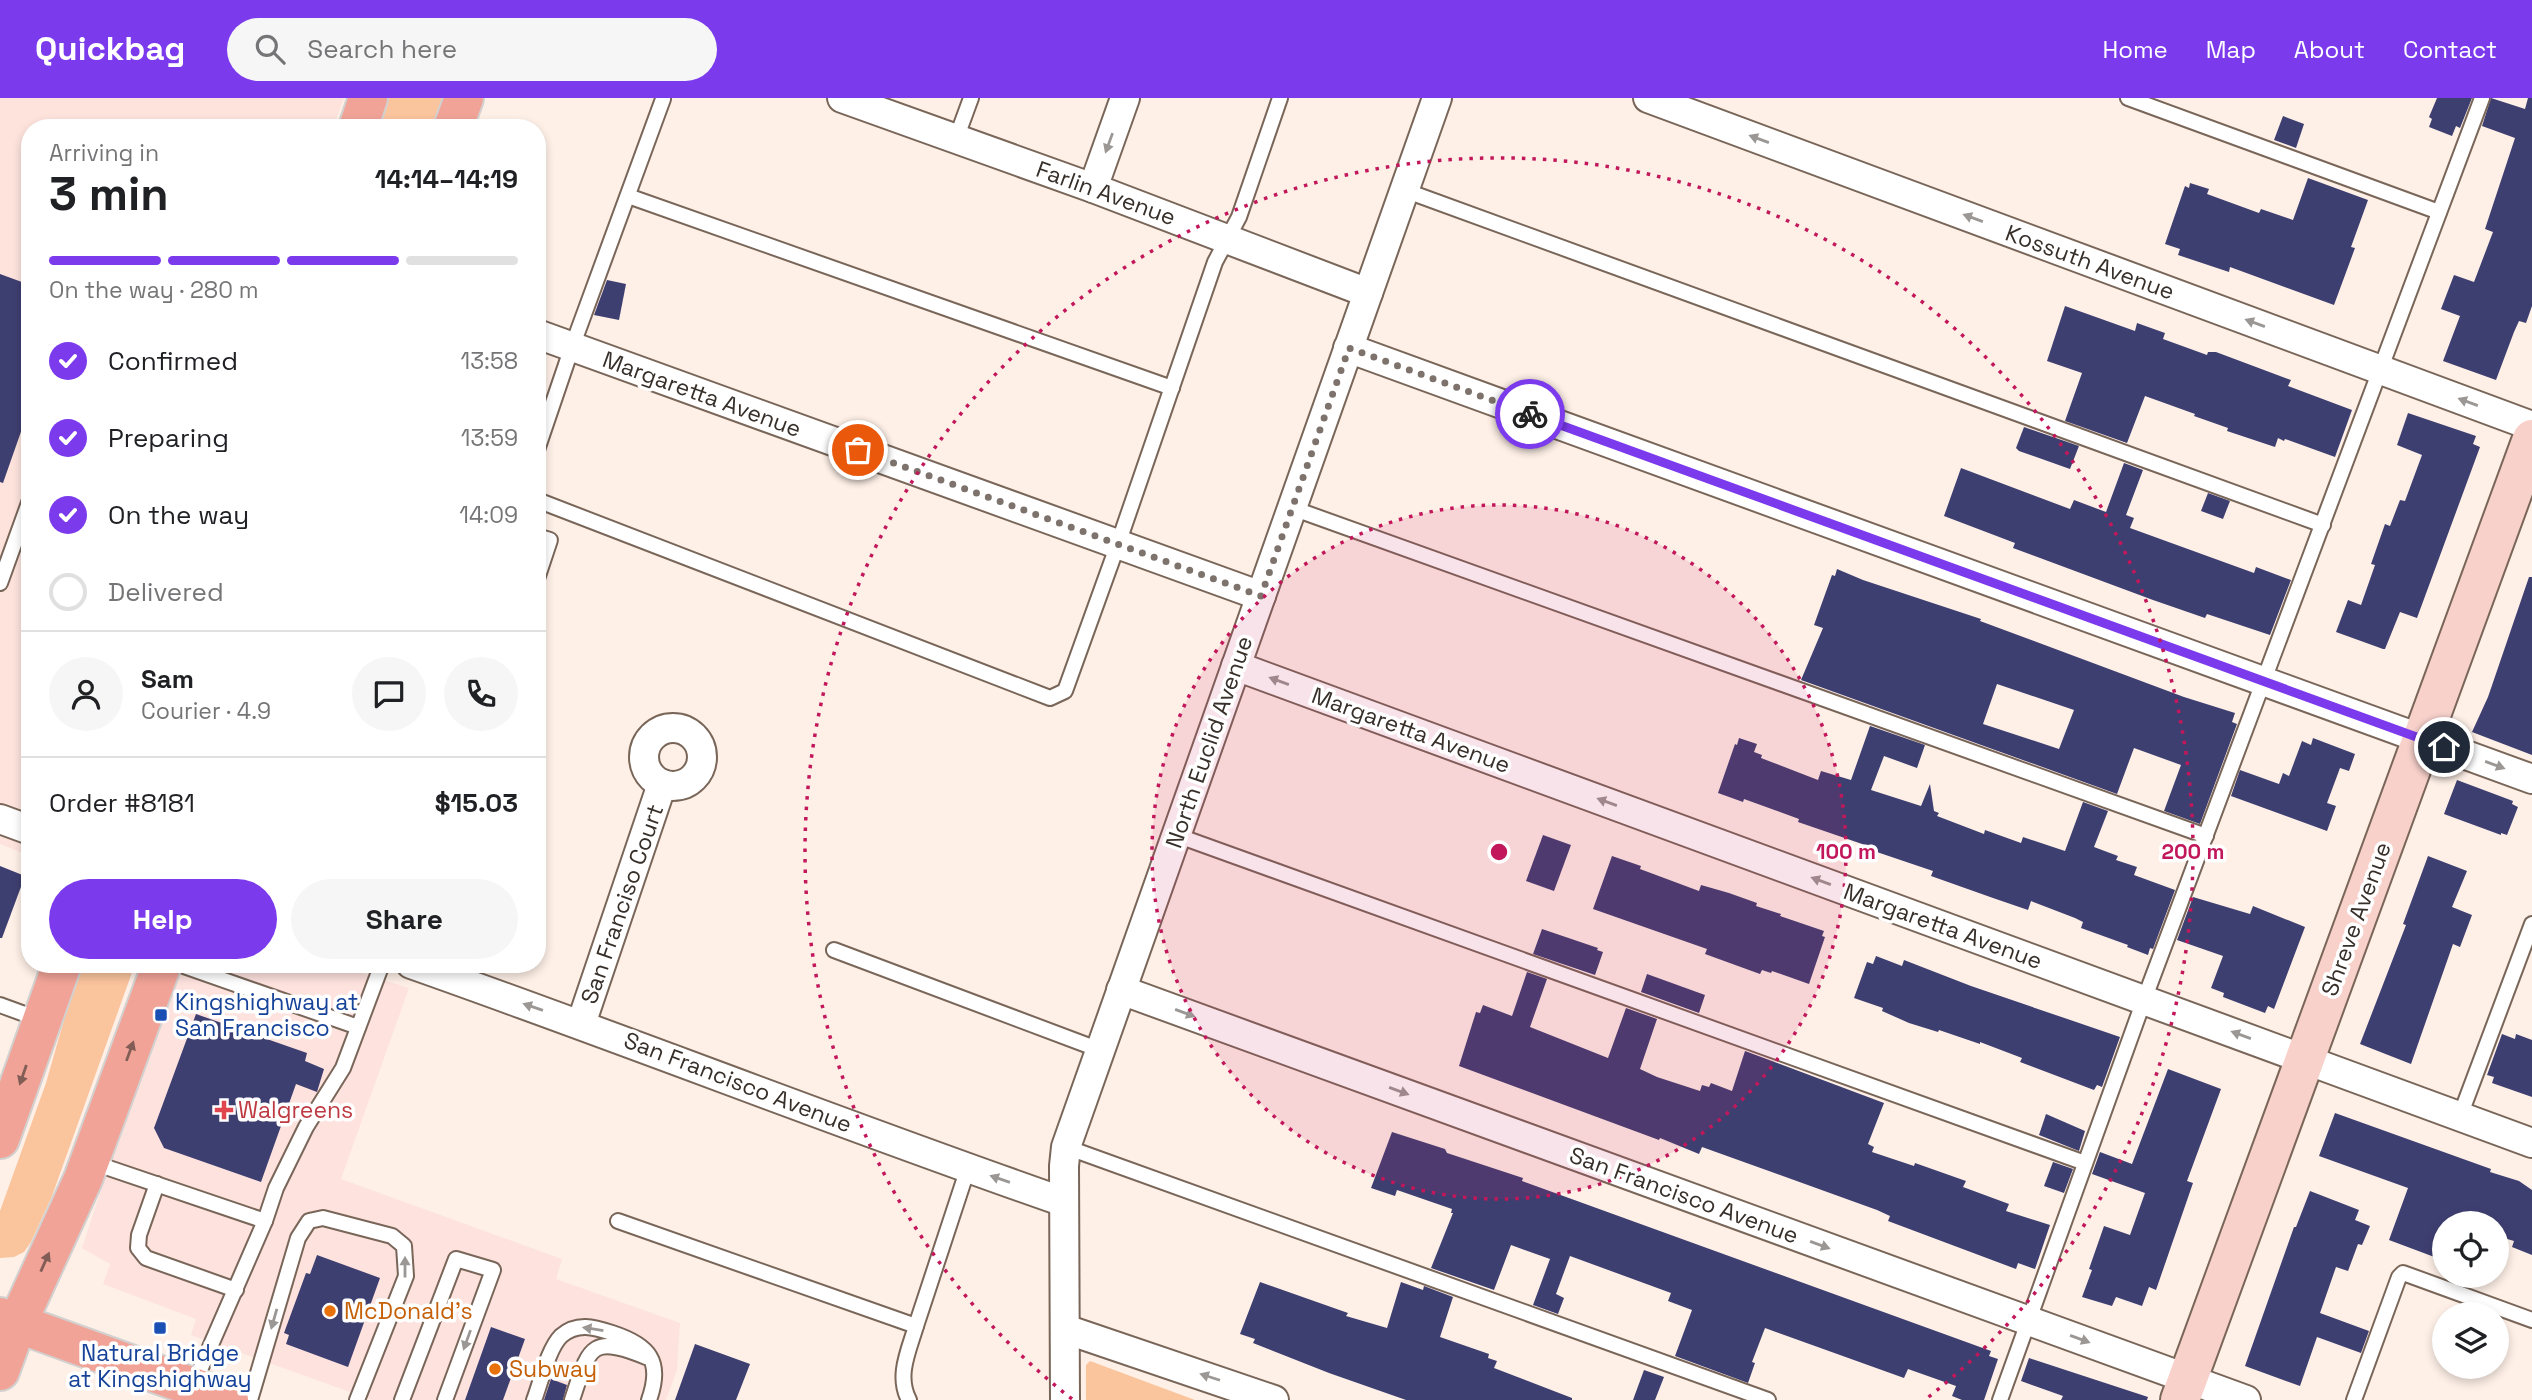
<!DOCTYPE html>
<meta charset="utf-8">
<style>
body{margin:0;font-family:"Space Grotesk",sans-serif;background:#f6f6f6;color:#202124;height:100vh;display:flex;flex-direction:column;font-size:26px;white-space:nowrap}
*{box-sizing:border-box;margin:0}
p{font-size:23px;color:#757577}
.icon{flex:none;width:38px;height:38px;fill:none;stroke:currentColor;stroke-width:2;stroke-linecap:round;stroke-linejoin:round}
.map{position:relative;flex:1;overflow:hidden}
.side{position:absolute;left:21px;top:21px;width:525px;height:854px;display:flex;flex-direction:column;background:#fff;border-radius:28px;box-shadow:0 4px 10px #0003}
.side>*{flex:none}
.controls{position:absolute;left:2432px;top:1113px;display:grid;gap:14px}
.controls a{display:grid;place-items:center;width:77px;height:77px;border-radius:50%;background:#fff;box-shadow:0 4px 10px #0003;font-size:35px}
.pin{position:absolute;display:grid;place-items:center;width:60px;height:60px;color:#fff;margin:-30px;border:4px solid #fff;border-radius:50%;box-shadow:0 2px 7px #0007}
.courier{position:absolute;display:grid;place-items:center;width:70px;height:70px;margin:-35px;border:5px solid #7c3aed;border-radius:50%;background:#fff;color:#222;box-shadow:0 2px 9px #0007}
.summary em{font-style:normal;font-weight:800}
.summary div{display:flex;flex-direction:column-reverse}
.summary{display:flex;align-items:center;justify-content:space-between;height:119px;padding:0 28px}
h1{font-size:46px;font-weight:800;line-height:52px}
.bar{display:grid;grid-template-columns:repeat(4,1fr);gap:10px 7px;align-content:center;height:84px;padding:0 28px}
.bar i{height:9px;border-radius:5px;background:#e0e0e0}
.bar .active{background:#7c3aed}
.bar p{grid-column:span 4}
.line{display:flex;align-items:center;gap:18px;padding:0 28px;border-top:2px solid #e0e0e0}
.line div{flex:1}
.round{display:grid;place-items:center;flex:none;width:74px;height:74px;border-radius:37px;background:#f6f6f6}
ol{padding:0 28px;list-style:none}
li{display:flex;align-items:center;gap:21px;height:77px}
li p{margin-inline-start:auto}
li .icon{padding:7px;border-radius:50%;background:#7c3aed;color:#fff;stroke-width:4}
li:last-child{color:#757577}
li i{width:38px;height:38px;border:4px solid #e0e0e0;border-radius:50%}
.button{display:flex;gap:14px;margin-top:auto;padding:14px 28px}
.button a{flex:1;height:80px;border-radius:42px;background:#7c3aed;color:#fff;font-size:28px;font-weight:800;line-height:80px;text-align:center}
.button a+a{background:#f6f6f6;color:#202124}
header{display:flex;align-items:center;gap:42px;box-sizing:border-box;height:98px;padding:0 35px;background:#7c3aed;color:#fff}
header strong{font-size:33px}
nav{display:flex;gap:38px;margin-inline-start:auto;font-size:24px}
.search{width:490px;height:63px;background:#f6f6f6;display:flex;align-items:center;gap:18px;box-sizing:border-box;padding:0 24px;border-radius:38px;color:#757577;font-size:26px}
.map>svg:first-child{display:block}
.commercial{fill:#fde2de}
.industrial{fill:#fde3dc}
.green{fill:#fac49d}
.building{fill:#3e3f71;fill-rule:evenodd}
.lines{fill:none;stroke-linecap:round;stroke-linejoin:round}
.lane-casing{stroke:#796659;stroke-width:18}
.street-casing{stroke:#796659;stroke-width:32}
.secondary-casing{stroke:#796659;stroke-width:42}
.primary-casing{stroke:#d3d1d0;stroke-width:42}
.lane{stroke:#fff;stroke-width:14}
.street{stroke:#fff;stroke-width:28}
.secondary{stroke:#f8d1cb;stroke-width:38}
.primary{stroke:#f1a397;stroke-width:38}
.oneway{fill:#9b9794}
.oneway2{fill:#815d55}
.done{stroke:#7d736c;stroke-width:7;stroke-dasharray:0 12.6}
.route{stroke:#7c3aed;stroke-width:9}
.ring{fill:none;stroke:#c2185b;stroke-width:3.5;stroke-dasharray:3.5 7}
.transit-dot{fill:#1a4fb4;stroke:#fff;stroke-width:2.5}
.health-dot{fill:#e0444e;stroke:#fff;stroke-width:2.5}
.food-dot{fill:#e8710a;stroke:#fff;stroke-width:2.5}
.labels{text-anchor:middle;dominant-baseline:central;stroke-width:7;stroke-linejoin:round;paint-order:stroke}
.street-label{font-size:23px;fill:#372f29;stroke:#fff}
.transit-label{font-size:23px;fill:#164399;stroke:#fff;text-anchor:start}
.health-label{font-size:23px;fill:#be3a42;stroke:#fff;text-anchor:start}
.food-label{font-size:23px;fill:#c56008;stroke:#fff;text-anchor:start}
.centre{fill:#c2185b;stroke:#fff;stroke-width:3.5}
.ring-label{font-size:21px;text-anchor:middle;font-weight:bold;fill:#c2185b;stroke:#fff;stroke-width:7;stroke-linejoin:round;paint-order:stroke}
</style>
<header>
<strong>Quickbag</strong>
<div class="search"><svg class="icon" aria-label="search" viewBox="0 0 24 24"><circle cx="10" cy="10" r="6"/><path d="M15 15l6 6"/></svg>Search here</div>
<nav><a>Home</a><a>Map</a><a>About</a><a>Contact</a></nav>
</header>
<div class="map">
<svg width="2532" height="1302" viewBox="0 0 2532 1302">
<rect width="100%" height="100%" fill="#fef0e7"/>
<!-- commercial -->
<path class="commercial" d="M175,866H332L409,890L341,1081L562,1161L556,1181L680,1225L677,1272L666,1302H372L191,1237L196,1221L103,1186L110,1166L82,1150Z"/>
<!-- industrial -->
<path class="industrial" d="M0,0H344L333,30H30V758L0,746Z"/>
<!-- green -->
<g class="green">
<path d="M388,0H443L433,30H378Z"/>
<path d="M80,866H135L52,1098L31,1144L24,1154L14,1159L0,1160V1113L46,985Z"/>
<path d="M1090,1263L1195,1302H1086V1267Z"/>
</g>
<!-- building -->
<g class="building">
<path d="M2437,0H2472L2460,30L2456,28L2452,38L2429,29L2432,21L2429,19Z"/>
<path d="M2491,0L2525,11L2528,0H2532V208L2526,225L2519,223L2514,234L2496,282L2443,263L2460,218L2441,211L2454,177L2474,184L2493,134L2485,131L2515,40L2482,28Z"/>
<path d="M2283,18L2304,26L2296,50L2274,42Z"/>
<path d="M2308,80L2368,102L2351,149L2355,150L2334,207L2230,169L2229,174L2178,157L2180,151L2165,146L2185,88L2189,90L2190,85L2209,91L2207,96L2259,115L2261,111L2293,122Z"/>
<path d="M0,176L30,187V308L3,385L0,384Z"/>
<path d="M607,182L626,186L619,222L594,217Z"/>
<path d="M2065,208L2135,233L2137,225L2165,235L2163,241L2207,257L2208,254H2216L2291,282L2288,288L2352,312L2335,359L2285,341L2284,343L2278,340L2275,349L2227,333L2228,330L2194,318L2195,316L2145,298L2127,345L2065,323L2082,275L2047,263Z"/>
<path d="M2408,315L2476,338L2473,346L2480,349L2417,520L2400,514L2385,551H2383L2336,534L2348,502L2361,507L2375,467L2371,466L2385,426L2390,428L2400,402L2405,403L2422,357L2397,347Z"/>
<path d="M2024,329L2079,348L2070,371L2019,353L2016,350Z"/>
<path d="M2124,365L2143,372L2126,417L2134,420L2130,430L2254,475L2256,469L2291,482L2270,537L2207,516L2205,520L2153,502L2013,450L2015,445L1944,418L1961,370L2070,411L2074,402L2106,414Z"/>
<path d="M2208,395L2230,403L2223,421L2201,413Z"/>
<path d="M1837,471L1863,482L1981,521L1980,523L2184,599L2235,615L2232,624L2237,626L2200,726L2164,713L2181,667L2134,650L2117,696L1801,582L1823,530L1814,527L1832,477L1835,478ZM1997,586L2074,612L2059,651L1983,626Z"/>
<path d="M2529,479H2532V657L2472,634L2488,599Z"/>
<path d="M1870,628L1925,647L1917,670L1884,658L1871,692L1921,708L1930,686L1934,713L1939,715L1937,718L1984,736L1985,732L2021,745L2023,739L2065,753L2083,704L2108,713L2094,749L2118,758L2116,762L2137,769L2134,777L2175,792L2153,851L2150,850L2148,857L2127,849L2128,847L2081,830L2083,824L2075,820L2031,803L2028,812L1993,800L1931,778L1933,773L1865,750V747L1798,724L1799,721L1744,701L1743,704L1718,695L1735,646L1737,647L1739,640L1757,646L1754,654L1762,657L1761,660L1818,682L1821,673L1851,682Z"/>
<path d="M2313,640L2355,656L2349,673L2340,670L2327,705L2336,708L2327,733L2231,698L2240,672L2279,686L2283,675L2289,678L2302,643L2311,647Z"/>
<path d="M2457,682L2513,703L2512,706L2518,709L2507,737L2501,735V737L2444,716Z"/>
<path d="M1543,737L1571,747L1554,793L1526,783Z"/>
<path d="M1612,758L1641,768L1640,771L1699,793L1701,787L1729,795L1757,805L1756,808L1781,816L1780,818L1824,833L1822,838L1825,839L1809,886L1772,873L1771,875L1762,872L1760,876L1705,856L1707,851L1593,811Z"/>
<path d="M2428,758L2467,773L2452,809L2472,817L2460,849L2453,846L2411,966L2360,946L2406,827L2403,826Z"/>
<path d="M0,768L25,778L2,840H0Z"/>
<path d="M2193,799L2250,816L2253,808L2305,829L2274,911L2268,908L2265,915L2223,899L2224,895L2211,890L2223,858L2177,842Z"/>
<path d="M1542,831L1598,850L1597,852L1603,854L1595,877L1533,856Z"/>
<path d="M1876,858L1902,868L1904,862L1971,888L2120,939L2102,989L2097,987L2094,992L2020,964L2022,960L1980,944V946L1939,932L1938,934L1909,925L1882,913L1883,910L1854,900L1867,864L1873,866Z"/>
<path d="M1527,874L1547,881L1530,929L1608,960L1626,910L1657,921L1640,971L1657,979L1700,993L1702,987L1709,989L1711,985L1732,993L1745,953L1884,1005L1868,1046L1874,1049L1872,1054L1914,1068L1915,1065L1966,1083L1963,1089L2009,1106L2006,1113L2050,1127L2035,1171L2018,1165L2016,1171L1888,1123L1890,1118L1877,1112L1702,1049L1699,1056L1660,1040L1659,1042L1459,968L1476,914L1480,915L1483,907L1512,918Z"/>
<path d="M1647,876L1705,897L1699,915L1641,894Z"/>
<path d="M196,916L307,955L305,963L324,971L317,994L296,986L261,1084L164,1050L154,1030Z"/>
<path d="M2502,936L2515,941L2516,936L2532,942V999L2492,985L2494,979L2487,977Z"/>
<path d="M2168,971L2221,991L2187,1083L2193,1085L2156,1192L2149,1189L2142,1208L2116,1199L2112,1208L2082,1199L2092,1172L2089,1171L2104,1128L2130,1137L2145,1095L2092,1076L2100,1054L2132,1066Z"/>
<path d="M2335,1015L2491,1071L2490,1074L2519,1083L2532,1092V1157L2512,1149L2514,1143L2497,1138V1125H2445V1163L2389,1142L2408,1090L2319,1058Z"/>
<path d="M2046,1016L2085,1033L2079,1053L2039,1037Z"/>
<path d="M1392,1034L1445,1051L1447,1055L1523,1080L1522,1083L1991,1253L1989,1258L1998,1261L1984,1302H1962L1952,1298L1956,1288L1908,1271L1904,1280L1765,1230L1752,1264L1755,1265L1748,1285L1675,1258L1692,1212L1668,1203L1671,1195L1570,1158L1556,1196L1564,1200L1558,1216L1533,1207L1550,1161L1511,1147L1494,1192L1431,1170L1453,1115H1451L1452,1111L1397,1092L1395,1098L1371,1090Z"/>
<path d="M2053,1064L2073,1071L2064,1095L2044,1088Z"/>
<path d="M2310,1093L2359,1112L2355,1122L2370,1128L2362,1147L2358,1146L2348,1173L2336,1169L2320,1215L2369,1233L2361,1255L2317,1239L2300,1288L2245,1268L2294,1129H2296Z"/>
<path d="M317,1157L380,1180L348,1269L286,1246L289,1237L284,1235L306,1175L310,1176Z"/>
<path d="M1260,1184L1348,1215L1346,1218L1387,1230L1401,1184L1423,1192L1424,1188L1453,1199L1440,1239L1489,1256L1488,1260L1497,1263L1494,1270L1572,1300V1302H1406L1329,1275L1253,1245L1255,1241L1240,1236Z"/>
<path d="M491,1229L525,1241L503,1302H465Z"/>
<path d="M695,1246L750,1266L736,1302H675Z"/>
<path d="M2029,1260L2148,1299L2147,1302H2061L2063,1298L2021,1283Z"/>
<path d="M1644,1272L1664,1279L1655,1302H1633Z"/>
<path d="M551,1281L567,1287L563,1302H544Z"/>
</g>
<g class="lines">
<!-- lane casing -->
<g class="lane-casing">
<g id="lane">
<path d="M2128,0L2439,114"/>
<path d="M956,41L971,0"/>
<path d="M1404,92L2323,427"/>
<path d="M628,98L1172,290"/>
<path d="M537,352L572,249L663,1"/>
<path d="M537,402L1050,600L1065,593L1118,446L1215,164L1239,119L1280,0"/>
<path d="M1292,410L2206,738"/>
<path d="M537,438L550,442L537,481"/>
<path d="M0,485L30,402"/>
<path d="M1176,737L2085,1065"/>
<path d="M834,852L1100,952"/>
<path d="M178,866L358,929"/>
<path d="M0,907L41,922"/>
<path d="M2460,1018L2532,826"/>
<path d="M1066,1049L1768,1302"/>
<path d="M91,1064L265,1123"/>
<path d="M157,1086L139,1137L138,1150L146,1160L236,1192"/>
<path d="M618,1123L916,1228C909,1252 896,1278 909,1302"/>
<path d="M916,1228L968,1070"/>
<path d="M193,1288L265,1123L276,1090L306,1029L343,970L382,866"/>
<path d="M250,1302L298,1140L309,1123L323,1120L392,1138L404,1148L406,1178L357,1302"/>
<path d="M402,1302L456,1161L493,1172L445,1302"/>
<path d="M534,1302C541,1284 548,1251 561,1238C577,1224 594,1229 612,1235C649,1247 663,1263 649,1302"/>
<path d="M572,1302C589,1251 589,1235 646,1259"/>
<path d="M2000,1302L2144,902L2482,0"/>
<path d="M2354,1302L2399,1179L2403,1175L2532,1222"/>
</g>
</g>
<!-- street casing -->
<g class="street-casing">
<g id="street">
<path d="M842,0L1093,90L1368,195"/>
<path d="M1648,0L2532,328"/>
<path d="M1093,90L1125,0"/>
<path d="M537,236L1261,498"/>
<path d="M1348,250L2532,681"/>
<path d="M1236,568L2532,1045"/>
<circle cx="673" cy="659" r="29"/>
<path d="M0,721L30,732"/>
<path d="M411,866C630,943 845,1028 1064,1104"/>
<path d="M1121,892L2246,1302"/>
<path d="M581,926L662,686"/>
<path d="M1065,1231L1274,1302"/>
<path d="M1065,1302L1064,1068L1066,1049L1437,0"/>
</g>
</g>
<!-- secondary casing -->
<g class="secondary-casing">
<path id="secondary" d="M2180,1302L2532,341"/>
</g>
<!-- primary casing -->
<g class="primary-casing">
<g id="primary">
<path d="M358,30L368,0"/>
<path d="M453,30L464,0"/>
<path d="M0,1041L62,866"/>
<path d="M0,1219L229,1302"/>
<path d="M0,1273L17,1226L83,1081L162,866"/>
</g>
</g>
<!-- lane -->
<use href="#lane" class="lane"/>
<!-- street -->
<use href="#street" class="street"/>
<!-- secondary -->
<use href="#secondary" class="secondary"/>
<!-- primary -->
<use href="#primary" class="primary"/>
</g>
<!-- one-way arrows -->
<defs><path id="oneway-solid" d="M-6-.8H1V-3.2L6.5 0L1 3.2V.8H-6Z" transform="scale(1.75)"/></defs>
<g class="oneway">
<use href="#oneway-solid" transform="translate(1759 41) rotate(-160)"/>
<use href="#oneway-solid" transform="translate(1109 45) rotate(110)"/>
<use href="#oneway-solid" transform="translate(1973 120) rotate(-160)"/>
<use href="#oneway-solid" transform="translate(2255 225) rotate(-160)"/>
<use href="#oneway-solid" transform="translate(2468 304) rotate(-160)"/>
<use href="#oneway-solid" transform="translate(1279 583) rotate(-160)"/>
<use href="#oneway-solid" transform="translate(2495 667) rotate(20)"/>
<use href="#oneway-solid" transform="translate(1607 704) rotate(-160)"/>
<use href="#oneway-solid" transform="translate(1821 783) rotate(-160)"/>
<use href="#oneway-solid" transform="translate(533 909) rotate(-161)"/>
<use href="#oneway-solid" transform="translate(1185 915) rotate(20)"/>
<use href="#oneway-solid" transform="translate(2241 937) rotate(-160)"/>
<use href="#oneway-solid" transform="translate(1399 993) rotate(20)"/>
<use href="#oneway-solid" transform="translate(1000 1081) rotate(-161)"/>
<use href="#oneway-solid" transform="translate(1820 1147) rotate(20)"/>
<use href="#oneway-solid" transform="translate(405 1169) rotate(-90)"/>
<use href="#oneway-solid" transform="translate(274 1221) rotate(106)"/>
<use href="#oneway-solid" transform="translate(593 1231) rotate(-171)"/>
<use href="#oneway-solid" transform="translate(2080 1241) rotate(20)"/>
<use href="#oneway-solid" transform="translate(467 1242) rotate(110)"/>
<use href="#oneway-solid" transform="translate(1210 1279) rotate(-162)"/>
</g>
<g class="oneway2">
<use href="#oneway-solid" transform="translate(130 953) rotate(-70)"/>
<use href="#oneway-solid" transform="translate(23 977) rotate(109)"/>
<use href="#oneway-solid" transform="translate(45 1164) rotate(-66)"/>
</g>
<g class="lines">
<!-- done -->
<path class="done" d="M858,352L1261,498L1349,250L1530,316"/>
<!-- route -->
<path class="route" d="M1530,316L2444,649"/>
</g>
<!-- distance rings -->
<circle cx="1499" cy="754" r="347" fill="#c2185b" fill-opacity=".12"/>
<g class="ring">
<circle cx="1499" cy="754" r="347"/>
<path d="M1072 1301A694 694 0 1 1 1926 1301"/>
</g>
<!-- markers -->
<g class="transit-dot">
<rect x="154" y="910" width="14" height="14" rx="3.5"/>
<rect x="153" y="1223" width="14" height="14" rx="3.5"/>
</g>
<path class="health-dot" d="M220.5 1001.5h7v7h7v7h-7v7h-7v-7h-7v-7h7z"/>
<g class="food-dot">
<circle cx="330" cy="1213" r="7"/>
<circle cx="495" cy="1271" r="7"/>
</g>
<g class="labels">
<!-- street labels -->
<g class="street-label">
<text transform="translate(1106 95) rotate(20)">Farlin Avenue</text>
<text transform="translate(2090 164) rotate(20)">Kossuth Avenue</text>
<text transform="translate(702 296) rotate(20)">Margaretta Avenue</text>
<text transform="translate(1411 632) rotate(20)">Margaretta Avenue</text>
<text transform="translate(1209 644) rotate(-71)">North Euclid Avenue</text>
<text transform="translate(622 806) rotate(-71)">San Franciso Court</text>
<text transform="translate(2356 821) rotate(-70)">Shreve Avenue</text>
<text transform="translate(1943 828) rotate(20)">Margaretta Avenue</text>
<text transform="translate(738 984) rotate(21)">San Francisco Avenue</text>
<text transform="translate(1684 1097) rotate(20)">San Francisco Avenue</text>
</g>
<!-- transit labels -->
<g class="transit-label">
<text x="175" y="904">Kingshighway at<tspan x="175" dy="26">San Francisco</tspan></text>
<text x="160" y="1255" text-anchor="middle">Natural Bridge<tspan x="160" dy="26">at Kingshighway</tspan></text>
</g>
<!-- health labels -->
<g class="health-label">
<text x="238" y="1012">Walgreens</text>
</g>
<!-- food labels -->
<g class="food-label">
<text x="344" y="1213">McDonald's</text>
<text x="509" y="1271">Subway</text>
</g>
</g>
<circle cx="1499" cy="754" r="10" class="centre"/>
<g class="ring-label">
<text x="1846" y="761">100 m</text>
<text x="2193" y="761">200 m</text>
</g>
</svg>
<div class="controls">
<a><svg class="icon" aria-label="locate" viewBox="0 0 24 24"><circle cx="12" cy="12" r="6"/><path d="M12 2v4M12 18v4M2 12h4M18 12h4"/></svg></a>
<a><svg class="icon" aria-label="layers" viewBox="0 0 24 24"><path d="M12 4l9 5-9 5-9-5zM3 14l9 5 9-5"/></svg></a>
</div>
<div class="pin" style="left:858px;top:352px;background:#ea580c"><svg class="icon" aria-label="bag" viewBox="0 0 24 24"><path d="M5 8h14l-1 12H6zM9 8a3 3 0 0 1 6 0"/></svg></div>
<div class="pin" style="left:2444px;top:649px;background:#1f2937"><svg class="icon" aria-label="home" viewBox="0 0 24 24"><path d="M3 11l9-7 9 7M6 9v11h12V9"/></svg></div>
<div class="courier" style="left:1530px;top:316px"><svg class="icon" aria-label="bike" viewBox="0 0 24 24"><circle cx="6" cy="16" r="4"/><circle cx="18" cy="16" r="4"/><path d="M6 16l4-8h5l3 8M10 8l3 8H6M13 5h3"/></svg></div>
<section class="side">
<div class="summary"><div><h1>3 min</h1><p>Arriving in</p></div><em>14:14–14:19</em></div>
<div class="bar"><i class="active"></i><i class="active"></i><i class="active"></i><i></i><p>On the way · 280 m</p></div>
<ol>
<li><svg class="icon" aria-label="check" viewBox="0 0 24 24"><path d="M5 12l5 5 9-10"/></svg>Confirmed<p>13:58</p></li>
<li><svg class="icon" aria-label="check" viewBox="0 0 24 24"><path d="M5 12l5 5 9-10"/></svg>Preparing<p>13:59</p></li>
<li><svg class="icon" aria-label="check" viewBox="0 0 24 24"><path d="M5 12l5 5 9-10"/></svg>On the way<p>14:09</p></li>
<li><i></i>Delivered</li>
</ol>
<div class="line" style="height:126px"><a class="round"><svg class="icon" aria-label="person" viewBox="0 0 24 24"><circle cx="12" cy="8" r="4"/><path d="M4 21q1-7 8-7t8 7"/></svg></a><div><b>Sam</b><p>Courier · 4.9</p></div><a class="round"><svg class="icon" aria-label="chat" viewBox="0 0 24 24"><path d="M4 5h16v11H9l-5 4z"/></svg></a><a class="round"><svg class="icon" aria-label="phone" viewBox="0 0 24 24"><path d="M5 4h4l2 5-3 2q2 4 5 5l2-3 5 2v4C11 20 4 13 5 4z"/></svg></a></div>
<div class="line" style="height:91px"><div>Order #8181</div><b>$15.03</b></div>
<div class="button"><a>Help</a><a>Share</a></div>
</section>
</div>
